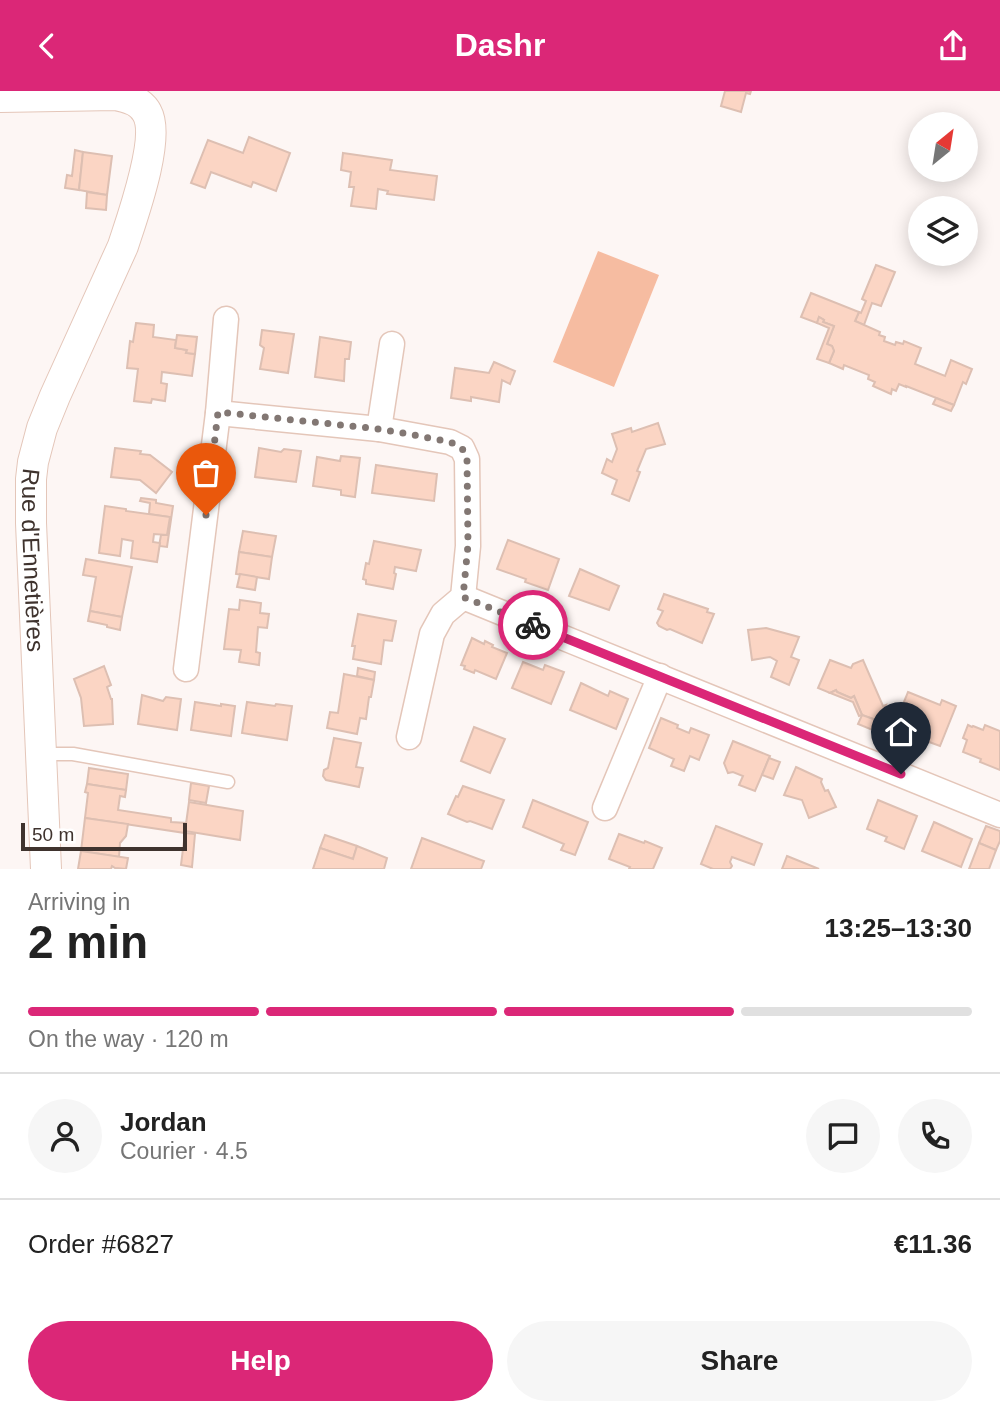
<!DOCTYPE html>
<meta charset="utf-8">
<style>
body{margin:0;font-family:Helvetica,sans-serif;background:#f6f6f6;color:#222;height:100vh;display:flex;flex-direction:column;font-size:26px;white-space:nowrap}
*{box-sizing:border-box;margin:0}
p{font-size:23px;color:#767676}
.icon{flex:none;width:38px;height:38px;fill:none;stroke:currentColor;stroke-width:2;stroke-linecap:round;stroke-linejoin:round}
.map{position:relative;height:778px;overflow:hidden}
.drawer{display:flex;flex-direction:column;background:#fff;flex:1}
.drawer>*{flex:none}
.needle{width:46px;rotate:30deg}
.fabs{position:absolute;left:908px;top:21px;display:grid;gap:14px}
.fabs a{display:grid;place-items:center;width:70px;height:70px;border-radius:50%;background:#fff;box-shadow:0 4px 18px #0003;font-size:35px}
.scale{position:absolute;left:21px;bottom:18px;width:166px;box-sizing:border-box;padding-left:7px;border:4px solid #3f332e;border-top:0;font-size:19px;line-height:24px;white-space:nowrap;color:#3f332e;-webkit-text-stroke:5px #fff;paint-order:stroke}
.pin{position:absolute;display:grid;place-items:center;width:60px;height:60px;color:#fff;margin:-72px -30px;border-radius:50% 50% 50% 0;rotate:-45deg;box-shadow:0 0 7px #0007}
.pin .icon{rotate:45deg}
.courier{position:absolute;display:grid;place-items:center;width:70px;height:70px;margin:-35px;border:5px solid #db2777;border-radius:50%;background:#fff;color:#222;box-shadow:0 2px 9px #0007}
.head em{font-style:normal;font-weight:600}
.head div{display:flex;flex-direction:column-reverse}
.head{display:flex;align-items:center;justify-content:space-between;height:119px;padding:0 28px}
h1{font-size:46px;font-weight:600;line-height:52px}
.bar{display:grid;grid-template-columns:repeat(4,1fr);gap:10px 7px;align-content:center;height:84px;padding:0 28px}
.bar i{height:9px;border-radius:5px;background:#e0e0e0}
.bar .active{background:#db2777}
.bar p{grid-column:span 4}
.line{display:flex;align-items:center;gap:18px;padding:0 28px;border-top:2px solid #e0e0e0}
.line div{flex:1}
.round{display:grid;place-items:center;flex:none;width:74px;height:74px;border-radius:37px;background:#f6f6f6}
.button{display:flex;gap:14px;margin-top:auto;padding:14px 28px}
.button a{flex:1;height:80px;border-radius:42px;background:#db2777;color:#fff;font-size:28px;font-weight:600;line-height:80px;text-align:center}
.button a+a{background:#f6f6f6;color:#222}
header{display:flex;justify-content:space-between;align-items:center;height:91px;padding:0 28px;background:#db2777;color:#fff;font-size:32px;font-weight:600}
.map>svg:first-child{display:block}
.green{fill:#f6bca1}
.building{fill:#fbd5c4;stroke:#ddbfb2;stroke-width:2}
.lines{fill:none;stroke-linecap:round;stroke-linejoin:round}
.service-casing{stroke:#e4c6b9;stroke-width:15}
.minor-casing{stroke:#e4c6b9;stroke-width:27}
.tertiary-casing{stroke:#e4c6b9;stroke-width:32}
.service{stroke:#fff;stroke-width:12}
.minor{stroke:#fff;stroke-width:24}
.tertiary{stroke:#fff;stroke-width:30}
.done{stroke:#827773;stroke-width:7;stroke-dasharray:0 12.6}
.route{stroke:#db2777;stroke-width:9}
.labels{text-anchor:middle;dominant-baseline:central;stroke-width:7;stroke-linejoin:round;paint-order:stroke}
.street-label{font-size:24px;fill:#3f332e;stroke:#fff}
</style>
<header><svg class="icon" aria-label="back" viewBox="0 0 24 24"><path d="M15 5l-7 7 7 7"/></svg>Dashr<svg class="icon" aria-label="share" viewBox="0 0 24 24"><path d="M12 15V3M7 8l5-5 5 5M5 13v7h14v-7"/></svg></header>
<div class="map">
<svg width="1000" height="778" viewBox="0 0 1000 778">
<rect width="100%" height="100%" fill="#fdf6f4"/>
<!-- green -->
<path class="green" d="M598,160L659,184L614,296L553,271Z"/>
<!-- building -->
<g class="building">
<path d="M725,0H751L750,3L746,2L741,21L721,15Z"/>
<path d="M249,46L290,62L276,100L253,91L251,96L211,81L205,97L191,92L208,49L243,62Z"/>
<path d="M75,59L83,61L79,99L65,97L67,84L72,85Z"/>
<path d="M83,61L112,65L107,104L79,99Z"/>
<path d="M343,62L392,69L390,79L437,85L434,109L387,103L388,100L378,98L376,118L351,115L354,96H349L351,81L341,79Z"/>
<path d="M87,101L107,104L106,119L86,117Z"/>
<path d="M876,174L895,181L881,215L872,212L864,234L855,230L859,221L861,222L866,210L862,208Z"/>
<path d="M811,202L859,221L855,230L880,241L879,244L885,246L884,250L895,254L896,251L903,253L904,250L921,257L915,273L945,285L951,269L972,278L966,293L963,291L954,314L906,295V296L899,293L896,300L892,298L891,303L873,295L875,291L868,288L869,284L844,274L843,278L829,272L834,260L832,255L827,253L834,235L823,231L824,229L819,226L817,232L801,226Z"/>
<path d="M819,226L824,229L823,231L834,235L827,253L832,255L834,260L829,272L817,268L829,237L817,232Z"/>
<path d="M136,232L154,234L153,246L176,249L175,257L187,259L186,262L195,263L192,285L162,281L161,292L167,293L165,310L152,308L151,312L134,310L138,278L127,277L130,250L133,251Z"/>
<path d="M262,239L294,243L288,282L260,278L264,257L260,254Z"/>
<path d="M177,244L197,246L195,263L186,262L187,259L175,257Z"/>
<path d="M320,246L351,251L349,268H345L344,290L315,286Z"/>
<path d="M494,271L515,280L510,293L502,289L499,311L471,306V310L451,307L455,277L489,282Z"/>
<path d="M936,307L954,314L951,320L933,313Z"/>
<path d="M658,332L665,353L646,358L637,380L640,381L629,410L612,403L617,389L602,382L607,368L612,371L617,358L612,343L631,337L632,341Z"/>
<path d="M115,357L141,360L140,363L150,364L172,381L156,402L140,389L111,386Z"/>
<path d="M259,357L281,361L284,358L301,360L296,391L255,386Z"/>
<path d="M341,365L360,367L355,406L341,404V399L313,395L317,366L340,370Z"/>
<path d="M376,374L437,383L434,410L372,402Z"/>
<path d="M141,407L156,409V412L173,415L167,456L159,455L161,444H167L170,426L149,423L150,412L140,410Z"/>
<path d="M105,415L126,418V420L170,426L167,444L154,443L153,451L160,452L157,471L131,467L133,450L122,448L120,465L99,462Z"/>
<path d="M243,440L276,445L272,466L239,461Z"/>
<path d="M508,449L559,468L548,499L525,491L526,488L497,478Z"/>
<path d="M374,450L421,459L416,480L395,476L394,482L396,483L393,498L366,493V489L363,488L366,472L369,473Z"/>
<path d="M239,461L272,466L269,488L236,483Z"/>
<path d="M86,468L132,476L122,526L90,520L96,486L83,484Z"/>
<path d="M580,478L619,495L609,519L569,505Z"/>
<path d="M240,483L257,486L255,499L237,496Z"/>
<path d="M664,503L708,518L707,521L714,523L702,552L670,538L667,539L659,535L657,532L663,520L658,518Z"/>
<path d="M240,509L261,512L260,522L269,523L267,537L258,536L256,561L260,562L259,574L239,571L241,559L224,558L229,518L239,519Z"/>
<path d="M90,520L122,526L120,539L107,536V534L88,530Z"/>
<path d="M358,523L396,530L392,550L384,549L381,573L353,568L355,555H352Z"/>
<path d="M766,537L799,546L791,566L799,569L789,594L771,586L777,570L770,566L752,569L748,539Z"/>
<path d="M472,547L484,553L485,550L493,554L492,556L507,562L496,588L475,579L474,582L464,578L465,575L461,574Z"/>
<path d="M830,569L851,577L853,573L863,569L883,615L886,614L879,630L862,624L854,605L851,607L837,601L836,599L830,602L818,597Z"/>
<path d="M523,571L543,579L545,574L564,581L551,613L512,597Z"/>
<path d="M104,575L111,594L107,596L111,608H112L113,633L84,635L81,607L74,588Z"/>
<path d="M358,577L375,581L374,589L357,585Z"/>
<path d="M344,583L374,589L371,606H369L366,628L360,627L357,643L327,637L330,621L338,622Z"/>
<path d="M581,592L608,605L610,600L628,608L616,638L570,619Z"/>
<path d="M836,599L837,601L851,607L854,605L862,624L859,625L853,611L830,602Z"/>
<path d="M908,601L940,614L942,609L956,615L940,655L921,648L922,644L914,641L909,643L896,629L899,622L902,621L901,618Z"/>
<path d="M142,604L163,610L166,606L181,608L177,639L138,633Z"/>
<path d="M195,611L221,615V613L235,615L231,645L191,639Z"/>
<path d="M247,611L275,615L276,613L292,615L287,649L242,642Z"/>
<path d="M862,624L879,630L875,640L858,633Z"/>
<path d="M661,627L678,634L677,637L689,642L691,637L709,644L699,669L690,665L684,680L671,675L674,668L649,657Z"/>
<path d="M968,634L972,636L973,635L983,639L985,634L1000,640V679L980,671L981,668L963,661L967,649L963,647Z"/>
<path d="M474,636L505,648L490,682L461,670Z"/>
<path d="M334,647L361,652L356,676L363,677L359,696L326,689L323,685L324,679L328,677Z"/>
<path d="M733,650L770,665L755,700L739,694L743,685L733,681L728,682L724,672Z"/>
<path d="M769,667L780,671L773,688L762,684Z"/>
<path d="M796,676L822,688L821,691L825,700L828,699L836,716L809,727L802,709L784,704Z"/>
<path d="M89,677L128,683L126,699L87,693Z"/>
<path d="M191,692L209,695L206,712L189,709Z"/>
<path d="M87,693L126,699L125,706L120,705L118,719L171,727V731L186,732L185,742L85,727L88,702L85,701Z"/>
<path d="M463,695L504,709L492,738L470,730L467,731L448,723L456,705L458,706Z"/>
<path d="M533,709L588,731L575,764L561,759L564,753L523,736Z"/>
<path d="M878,709L917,725L904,758L885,750L887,746L867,738Z"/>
<path d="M189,711L243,720L240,749L185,740Z"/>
<path d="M85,727L128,733L126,745L120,752L119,766L81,760Z"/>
<path d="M934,731L972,748L961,776L922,760Z"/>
<path d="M716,735L762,753L754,774L732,766L730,771L732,775L730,778H713L701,773Z"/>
<path d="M986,735L1000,740V750L996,759L979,752Z"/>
<path d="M185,742L195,743L192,776L181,774Z"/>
<path d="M619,743L644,752L645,750L662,757L653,778H629L630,776L609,768Z"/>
<path d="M325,744L357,755L353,768L320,757Z"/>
<path d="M422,747L484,770L481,778H411Z"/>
<path d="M979,752L996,759L989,778H969Z"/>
<path d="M357,755L387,767L384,778H313L320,757L353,768Z"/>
<path d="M81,760L128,767L126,778L115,777L112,775L111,778H78Z"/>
<path d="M787,765L819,778H782Z"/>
</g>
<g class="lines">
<!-- service casing -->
<g class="service-casing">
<path id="service" d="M41,663H73L228,691"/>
</g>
<!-- minor casing -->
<g class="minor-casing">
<g id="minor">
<path d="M218,322L379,338L450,351L462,357L467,368L468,455L463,506L443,523L432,543L409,646"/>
<path d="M379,338L392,253"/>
<path d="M463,506L1000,724"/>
<path d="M186,578L218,322L226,228"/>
<path d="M605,717L660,585"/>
</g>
</g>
<!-- tertiary casing -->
<g class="tertiary-casing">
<g id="tertiary">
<path id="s1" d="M0,6L115,4C127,6 141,10 147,22C161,47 132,127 123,155L55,305L42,337L33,371L31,388V432L46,778"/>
</g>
</g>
<!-- service -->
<use href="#service" class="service"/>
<!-- minor -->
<use href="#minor" class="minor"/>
<!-- tertiary -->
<use href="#tertiary" class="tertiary"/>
</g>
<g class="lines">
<!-- done -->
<path class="done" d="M206,424L218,321L379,338L403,342L450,351L462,357L467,368L468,454L463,506L533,534"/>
<!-- route -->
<path class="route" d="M533,534L901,683"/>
</g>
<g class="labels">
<!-- street labels -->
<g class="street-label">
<text stroke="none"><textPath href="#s1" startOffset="623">Rue d'Ennetières</textPath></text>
</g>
</g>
</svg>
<div class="fabs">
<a><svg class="needle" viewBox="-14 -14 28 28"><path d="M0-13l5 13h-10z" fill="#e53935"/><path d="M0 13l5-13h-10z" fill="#767676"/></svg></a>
<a><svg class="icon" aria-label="layers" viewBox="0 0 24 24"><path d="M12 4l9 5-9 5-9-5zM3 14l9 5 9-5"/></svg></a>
</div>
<div class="scale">50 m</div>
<div class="pin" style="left:206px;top:424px;background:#ea580c"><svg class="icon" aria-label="bag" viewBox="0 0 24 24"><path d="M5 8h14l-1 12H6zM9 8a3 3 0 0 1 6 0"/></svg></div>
<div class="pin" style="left:901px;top:683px;background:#1f2937"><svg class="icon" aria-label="home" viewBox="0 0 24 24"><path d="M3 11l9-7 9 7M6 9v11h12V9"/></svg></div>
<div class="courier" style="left:533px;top:534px"><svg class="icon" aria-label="bike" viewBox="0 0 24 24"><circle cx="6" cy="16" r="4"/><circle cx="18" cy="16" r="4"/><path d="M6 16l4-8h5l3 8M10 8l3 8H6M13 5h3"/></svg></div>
</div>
<section class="drawer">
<div class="head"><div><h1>2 min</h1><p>Arriving in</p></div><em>13:25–13:30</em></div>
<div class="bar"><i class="active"></i><i class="active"></i><i class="active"></i><i></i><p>On the way · 120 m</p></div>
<div class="line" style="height:126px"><a class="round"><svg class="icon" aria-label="person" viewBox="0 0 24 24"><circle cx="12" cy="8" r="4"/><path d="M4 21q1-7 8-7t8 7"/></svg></a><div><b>Jordan</b><p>Courier · 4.5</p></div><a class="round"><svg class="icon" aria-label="chat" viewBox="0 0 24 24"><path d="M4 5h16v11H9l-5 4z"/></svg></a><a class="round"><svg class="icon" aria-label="phone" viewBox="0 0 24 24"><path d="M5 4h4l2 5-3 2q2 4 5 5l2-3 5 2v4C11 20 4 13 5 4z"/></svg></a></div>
<div class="line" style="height:91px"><div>Order #6827</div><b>€11.36</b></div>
<div class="button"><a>Help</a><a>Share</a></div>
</section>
